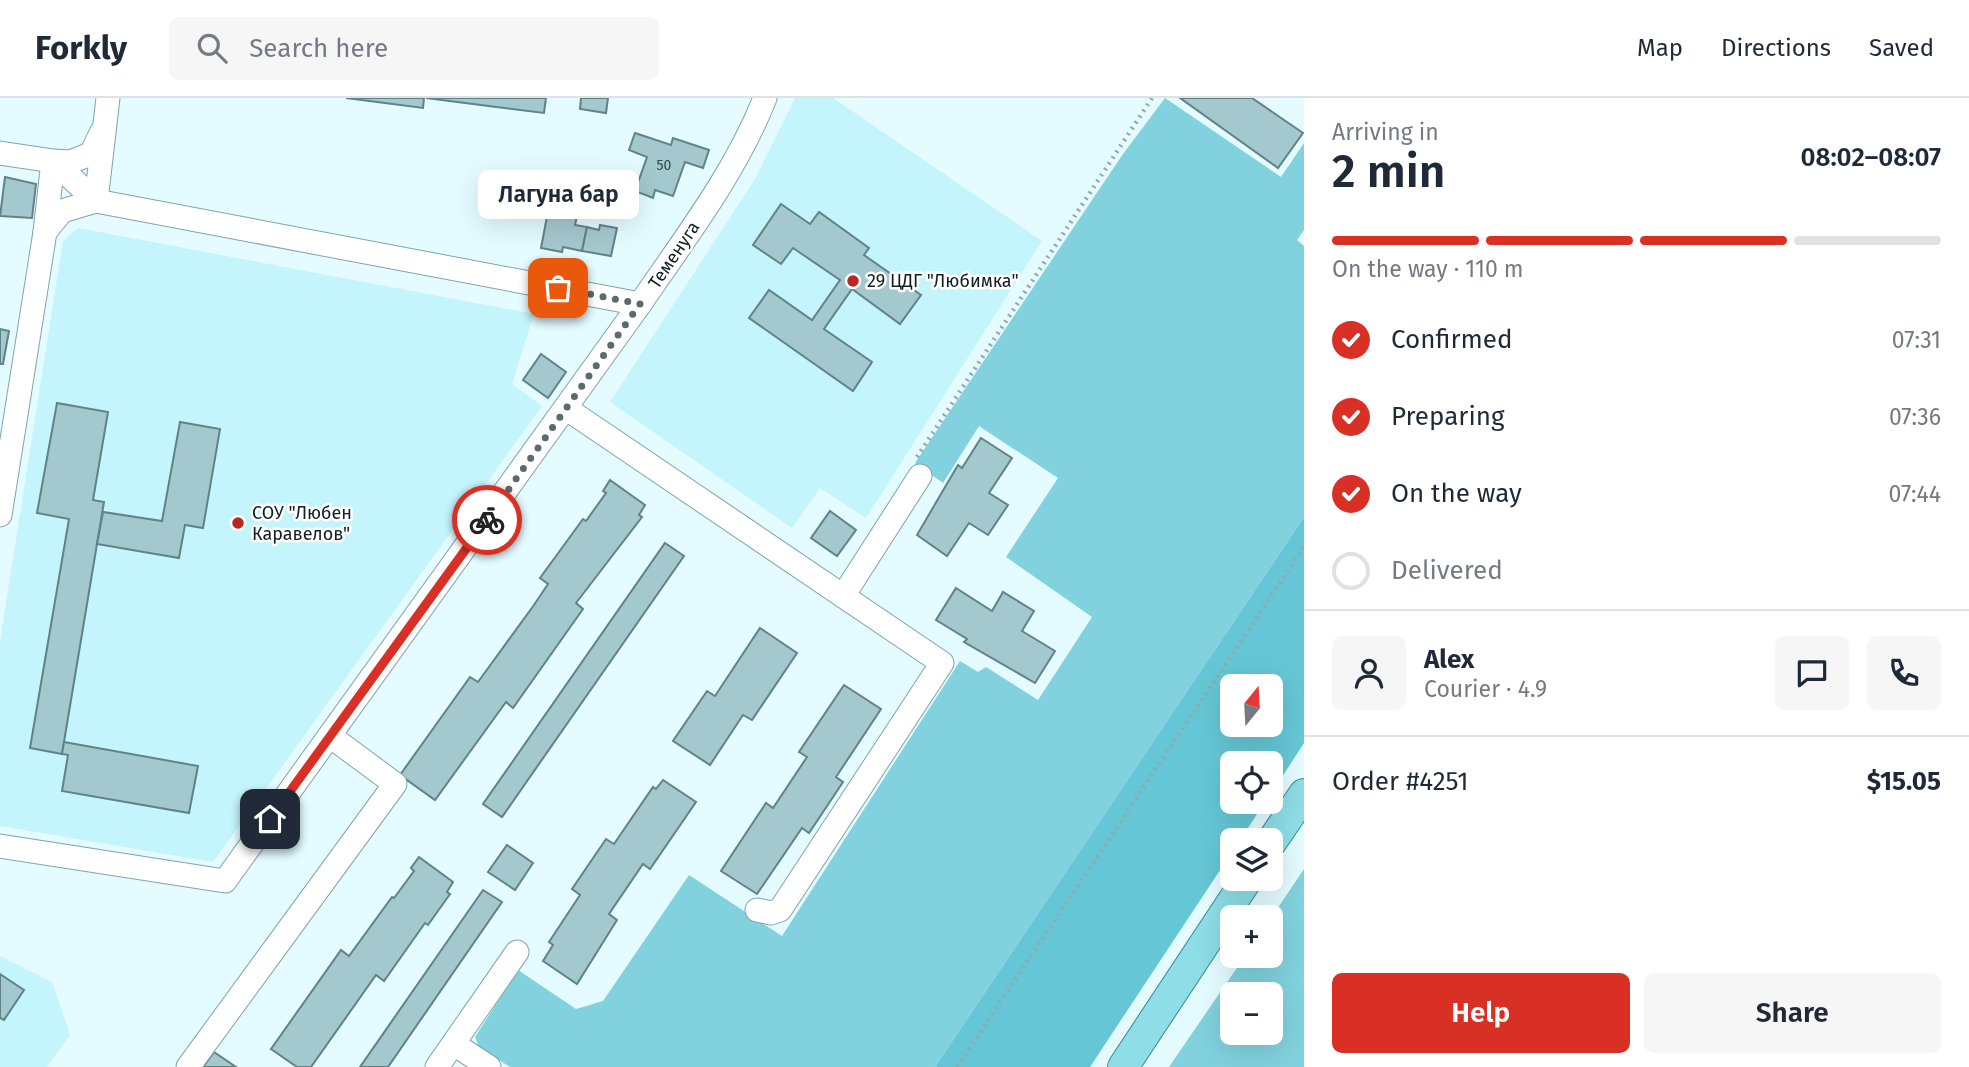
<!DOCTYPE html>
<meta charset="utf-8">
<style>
body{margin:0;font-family:"Fira Sans",sans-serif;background:#f6f6f7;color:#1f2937;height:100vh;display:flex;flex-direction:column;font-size:26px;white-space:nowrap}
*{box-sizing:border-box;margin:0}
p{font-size:23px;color:#747a83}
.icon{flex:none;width:38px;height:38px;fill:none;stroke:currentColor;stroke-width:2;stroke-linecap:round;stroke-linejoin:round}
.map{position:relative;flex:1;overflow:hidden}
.details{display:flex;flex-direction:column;background:#fff;width:665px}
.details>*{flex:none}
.needle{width:46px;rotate:18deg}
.fabs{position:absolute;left:1220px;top:576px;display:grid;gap:14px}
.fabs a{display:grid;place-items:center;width:63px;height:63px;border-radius:10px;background:#fff;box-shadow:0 7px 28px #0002;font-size:35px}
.pin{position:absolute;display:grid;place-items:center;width:60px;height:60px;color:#fff;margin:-30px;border-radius:14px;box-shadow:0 4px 10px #0006}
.courier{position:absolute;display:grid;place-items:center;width:70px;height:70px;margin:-35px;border:5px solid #d93025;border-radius:50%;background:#fff;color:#222;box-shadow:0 2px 9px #0007}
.bubble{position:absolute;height:49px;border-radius:10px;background:#fff;box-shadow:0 7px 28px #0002;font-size:23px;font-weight:600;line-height:49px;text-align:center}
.headline em{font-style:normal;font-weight:600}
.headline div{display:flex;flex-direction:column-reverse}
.headline{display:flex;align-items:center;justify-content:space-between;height:119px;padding:0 28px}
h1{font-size:46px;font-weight:600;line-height:52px}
.bar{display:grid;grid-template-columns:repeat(4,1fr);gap:10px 7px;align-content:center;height:84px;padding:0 28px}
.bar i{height:9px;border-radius:5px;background:#e0e1e3}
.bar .current{background:#d93025}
.bar p{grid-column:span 4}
.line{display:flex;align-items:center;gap:18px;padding:0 28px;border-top:2px solid #e0e1e3}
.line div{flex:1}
.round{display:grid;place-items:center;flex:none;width:74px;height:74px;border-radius:10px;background:#f6f6f7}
ol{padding:0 28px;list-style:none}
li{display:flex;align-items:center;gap:21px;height:77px}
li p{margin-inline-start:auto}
li .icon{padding:7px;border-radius:50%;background:#d93025;color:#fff;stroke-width:4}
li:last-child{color:#747a83}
li i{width:38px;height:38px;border:4px solid #e0e1e3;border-radius:50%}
.cta{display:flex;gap:14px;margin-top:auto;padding:14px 28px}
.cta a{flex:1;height:80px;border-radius:10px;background:#d93025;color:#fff;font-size:28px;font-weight:600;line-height:80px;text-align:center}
.cta a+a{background:#f6f6f7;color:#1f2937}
header{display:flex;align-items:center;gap:42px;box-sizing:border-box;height:98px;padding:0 35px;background:#fff;border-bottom:2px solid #e0e1e3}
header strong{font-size:33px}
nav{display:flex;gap:38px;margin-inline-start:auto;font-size:24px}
.search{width:490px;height:63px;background:#f6f6f7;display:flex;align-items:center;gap:18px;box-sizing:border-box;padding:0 24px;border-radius:10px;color:#747a83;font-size:26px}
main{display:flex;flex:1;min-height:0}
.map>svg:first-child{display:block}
.built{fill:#c4f5fc}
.green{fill:#81d2de;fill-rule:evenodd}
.forest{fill:#65c7d5;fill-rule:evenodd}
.building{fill:#a3c8ce;stroke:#608388;stroke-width:2}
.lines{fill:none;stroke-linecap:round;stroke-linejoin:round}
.minor-casing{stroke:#80a4a9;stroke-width:25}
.major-casing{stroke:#318b97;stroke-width:32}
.path{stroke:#94a8ab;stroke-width:4.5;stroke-dasharray:2 5;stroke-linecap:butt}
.minor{stroke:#fff;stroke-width:23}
.major{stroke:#8edde7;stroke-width:30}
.done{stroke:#5a6b6e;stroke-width:7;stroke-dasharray:0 12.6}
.route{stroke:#d93025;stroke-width:9}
.poi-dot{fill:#b72824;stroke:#fff;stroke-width:2.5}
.labels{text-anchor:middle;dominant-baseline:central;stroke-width:5;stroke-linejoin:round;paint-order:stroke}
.number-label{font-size:14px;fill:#34484c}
.street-label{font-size:18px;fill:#0f1e20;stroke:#fff}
.poi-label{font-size:18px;fill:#0f1e20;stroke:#fff;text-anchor:start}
</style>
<header>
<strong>Forkly</strong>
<div class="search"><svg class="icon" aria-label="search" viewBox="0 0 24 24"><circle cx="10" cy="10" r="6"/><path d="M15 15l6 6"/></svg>Search here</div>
<nav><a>Map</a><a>Directions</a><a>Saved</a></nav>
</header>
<main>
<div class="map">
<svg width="1304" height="969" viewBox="0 0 1304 969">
<rect width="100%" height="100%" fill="#e4fbff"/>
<!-- built -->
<g class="built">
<path d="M795,0H833L1042,143L866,420L820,390L792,430L610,304L755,81Z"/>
<path d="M78,130L534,216L512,286L542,308L213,764L0,728V543L63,143Z"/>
<path d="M0,858L52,884L70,937L47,969H0Z"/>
</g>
<!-- green -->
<g class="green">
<path d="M1165,0L1281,79L1304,45V132L1297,142L1304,148V419L935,969H510L479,949L475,939L518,872L576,911L603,903L689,777L782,838L960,563L978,574L986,569L1038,602L1092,519L1006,459L1058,380L979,328L943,385L915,365L1123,56Z"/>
<path d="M1304,771V969H1169L1245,858H1270L1271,820ZM1232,896H1270V934H1232Z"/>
</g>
<!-- forest -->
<path class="forest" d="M1304,419V645L1271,696L1270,665H1232V704H1265L1240,742H1232V754L1090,969H935ZM1232,588H1270V626H1232Z"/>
<!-- building -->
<g class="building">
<path d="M346,0H424L423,10Z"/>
<path d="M426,0H546L544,15Z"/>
<path d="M581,0H608L606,15L580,11Z"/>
<path d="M1180,0H1252L1303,35L1278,70Z"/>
<path d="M635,35L671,47L673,40L709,52L703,70L685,64L673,98L655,92L653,100L635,93L647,59L629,52Z"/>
<path d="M5,79L36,86L32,120L0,118Z"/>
<path d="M781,106L810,126L819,114L869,150L864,157L921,197L900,226L852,191L824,231L872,264L853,293L749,220L769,192L812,222L840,182L793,150L781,166L753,147Z"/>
<path d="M549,108L578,113L575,127L587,129L582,153L563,149L562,154L541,150Z"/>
<path d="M600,127L617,130L611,158L582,153L587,129L599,132Z"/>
<path d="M0,231L9,233L3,266H0Z"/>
<path d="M541,256L566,274L548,300L523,282Z"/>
<path d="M57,305L108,314L93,402L104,404L62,656L30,650L69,421L37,415Z"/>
<path d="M180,324L220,331L203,430L185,427L179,460L97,446L103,414L162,423Z"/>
<path d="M981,340L1012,360L989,395L1008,407L988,437L969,425L947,458L917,437L958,367L962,370Z"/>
<path d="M610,382L645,407L639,417L642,419L576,505L583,511L513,610L506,604L435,702L400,677L470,579L478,584L534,507L548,486L540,480L583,421L586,423L606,395L603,393Z"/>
<path d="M830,413L856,432L837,458L811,440Z"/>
<path d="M665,445L684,458L502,719L483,706Z"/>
<path d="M956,490L992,513L1003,494L1034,513L1022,533L1055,553L1035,585L964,544L967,541L936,522Z"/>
<path d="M760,530L797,555L752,622L743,617L710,667L673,643L707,593L715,598Z"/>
<path d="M844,587L881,611L836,679L843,684L809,735L802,730L757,796L721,773L766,705L773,710L807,659L799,654Z"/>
<path d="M64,644L198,668L189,715L62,693L68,657L62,656Z"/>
<path d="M663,682L696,704L650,771L643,766L609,816L617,822L577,886L543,863L553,847L549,844L580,797L572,791L606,741L614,746L653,689L656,691Z"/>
<path d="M507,747L533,765L515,792L488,774Z"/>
<path d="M419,759L453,784L447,794L450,796L428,827L425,825L384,883L376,877L311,969H297L271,951L341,852L349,858L392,799L394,800L414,773L411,770Z"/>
<path d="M483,792L502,804L388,969H360Z"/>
<path d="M0,876L24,892L4,922L0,920Z"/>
<path d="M214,954L236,969H203Z"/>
</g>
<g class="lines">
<!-- minor casing -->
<g class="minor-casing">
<g id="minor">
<path d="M0,55L53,63L96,103L640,206"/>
<path d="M45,134L53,63L70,64L91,56L101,35"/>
<path d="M567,311L942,565L780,812L771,815L757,812"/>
<path d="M0,417L45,134L62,113L96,103L108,0"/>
<path d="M843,498L920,378"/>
<path d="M0,748L225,783L640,206C685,140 736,74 765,0"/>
<path d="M454,946L489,969"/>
<path d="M188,969L395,686L330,638"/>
<path d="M437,969L517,854"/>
</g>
</g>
<!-- major casing -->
<g class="major-casing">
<g id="major">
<path d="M1270,746L1304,696"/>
<path d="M1123,969L1248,780"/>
</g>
</g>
<!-- path -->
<g class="path">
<path d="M917,359L1152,0"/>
<path d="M957,969L1304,449"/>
</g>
<!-- minor -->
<use href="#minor" class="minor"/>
<!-- major -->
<use href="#major" class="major"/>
</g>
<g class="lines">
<!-- done -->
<path class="done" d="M487,422L640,206L558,190"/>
<!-- route -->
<path class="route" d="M270,721L487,422"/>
</g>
<!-- markers -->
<g class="poi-dot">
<circle cx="853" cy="183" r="7"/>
<circle cx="238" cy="425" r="7"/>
</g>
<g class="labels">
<!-- number labels -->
<g class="number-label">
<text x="664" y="67">50</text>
</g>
<!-- street labels -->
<g class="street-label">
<text transform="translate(674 157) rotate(-56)">Теменуга</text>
</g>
<!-- poi labels -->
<g class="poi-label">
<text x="867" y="183">29 ЦДГ "Любимка"</text>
<text x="252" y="415">СОУ "Любен<tspan x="252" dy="21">Каравелов"</tspan></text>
</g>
</g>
</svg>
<div class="fabs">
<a><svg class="needle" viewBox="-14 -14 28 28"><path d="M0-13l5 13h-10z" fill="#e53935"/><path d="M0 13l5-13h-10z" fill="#747a83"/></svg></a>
<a><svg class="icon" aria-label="locate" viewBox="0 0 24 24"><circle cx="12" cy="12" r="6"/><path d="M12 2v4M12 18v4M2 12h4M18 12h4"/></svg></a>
<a><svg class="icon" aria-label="layers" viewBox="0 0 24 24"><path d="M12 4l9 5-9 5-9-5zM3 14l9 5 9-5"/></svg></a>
<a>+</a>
<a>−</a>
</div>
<div class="pin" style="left:558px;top:190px;background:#ea580c"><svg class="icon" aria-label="bag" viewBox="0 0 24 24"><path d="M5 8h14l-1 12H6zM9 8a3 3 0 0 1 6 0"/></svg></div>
<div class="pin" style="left:270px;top:721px;background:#1f2937"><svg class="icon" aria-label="home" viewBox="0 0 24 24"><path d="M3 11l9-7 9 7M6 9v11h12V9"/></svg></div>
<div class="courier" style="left:487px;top:422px"><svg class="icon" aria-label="bike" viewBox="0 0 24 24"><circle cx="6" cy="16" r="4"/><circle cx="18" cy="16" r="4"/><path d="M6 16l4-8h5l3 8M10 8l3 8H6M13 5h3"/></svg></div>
<div class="bubble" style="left:478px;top:72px;width:161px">Лагуна бар</div>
</div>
<section class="details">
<div class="headline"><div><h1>2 min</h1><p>Arriving in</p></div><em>08:02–08:07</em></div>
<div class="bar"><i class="current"></i><i class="current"></i><i class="current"></i><i></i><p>On the way · 110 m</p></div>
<ol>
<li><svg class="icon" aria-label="check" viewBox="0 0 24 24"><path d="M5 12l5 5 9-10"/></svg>Confirmed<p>07:31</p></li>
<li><svg class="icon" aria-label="check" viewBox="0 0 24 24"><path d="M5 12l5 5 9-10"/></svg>Preparing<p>07:36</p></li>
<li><svg class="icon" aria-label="check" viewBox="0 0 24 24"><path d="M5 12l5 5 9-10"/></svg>On the way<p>07:44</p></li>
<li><i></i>Delivered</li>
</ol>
<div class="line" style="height:126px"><a class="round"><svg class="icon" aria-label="person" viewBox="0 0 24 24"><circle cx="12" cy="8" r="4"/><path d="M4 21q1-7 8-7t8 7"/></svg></a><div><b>Alex</b><p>Courier · 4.9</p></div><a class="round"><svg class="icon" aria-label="chat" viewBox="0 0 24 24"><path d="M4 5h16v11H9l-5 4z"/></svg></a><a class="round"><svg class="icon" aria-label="phone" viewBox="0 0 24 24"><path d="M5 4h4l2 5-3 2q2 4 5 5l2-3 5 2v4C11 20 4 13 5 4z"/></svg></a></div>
<div class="line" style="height:91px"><div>Order #4251</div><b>$15.05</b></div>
<div class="cta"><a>Help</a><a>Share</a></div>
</section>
</main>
